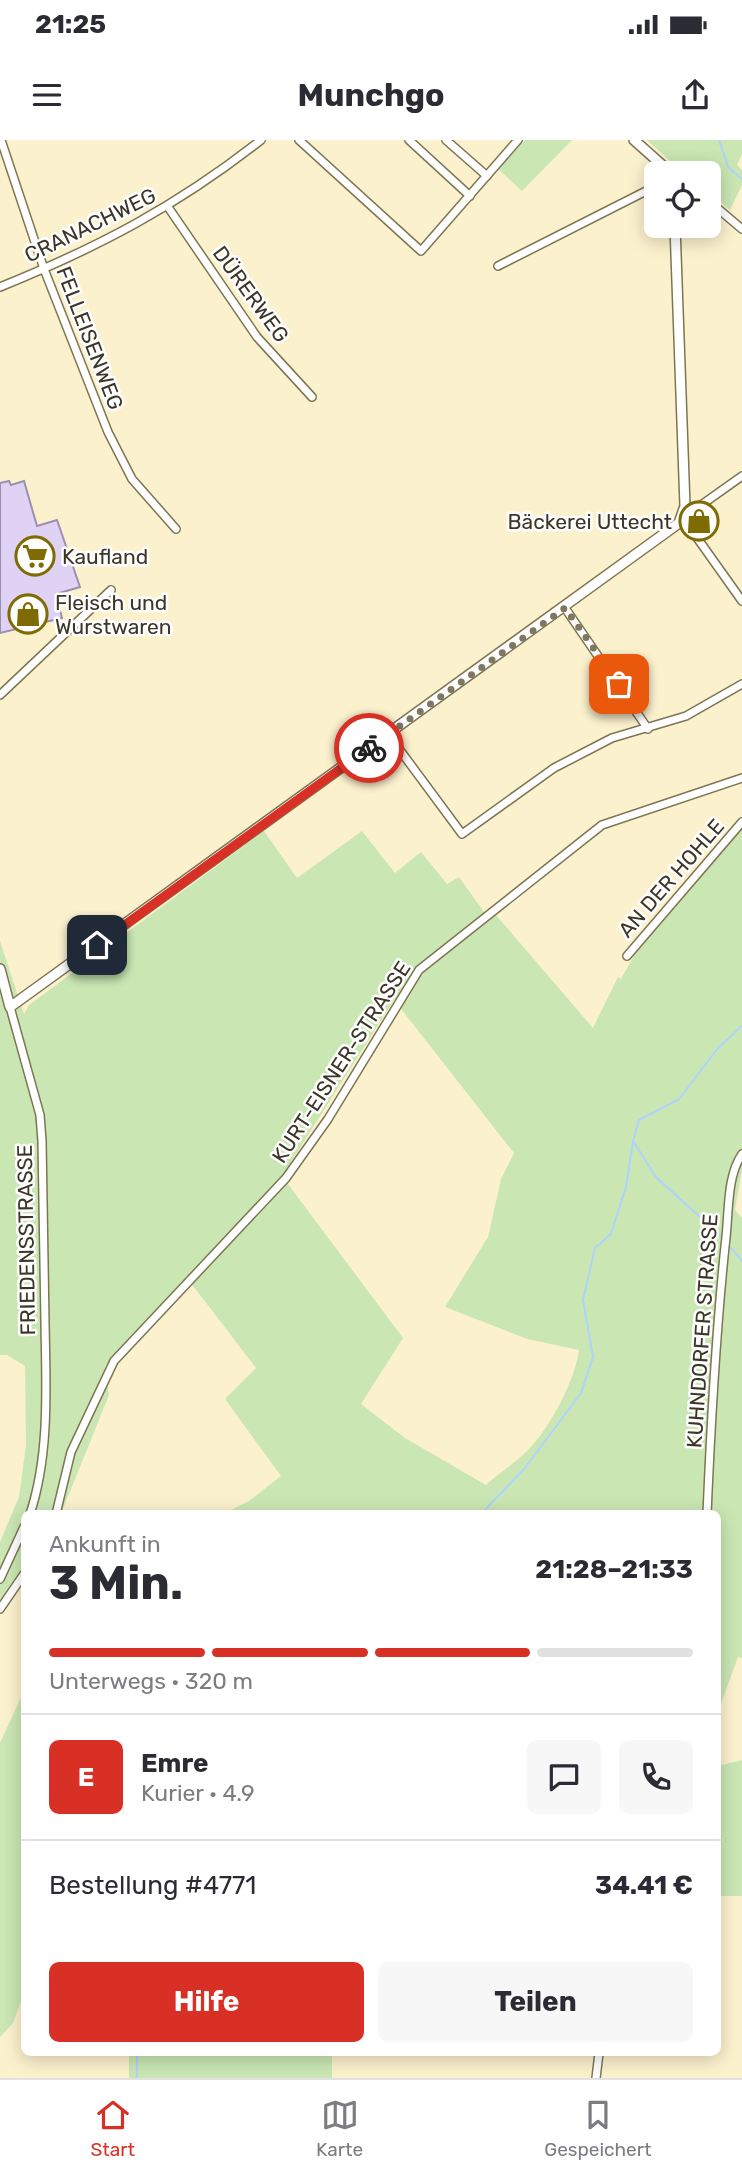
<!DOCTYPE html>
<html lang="de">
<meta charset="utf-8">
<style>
body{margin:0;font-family:Rubik,sans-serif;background:#f7f7f7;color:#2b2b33;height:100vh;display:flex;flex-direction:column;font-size:26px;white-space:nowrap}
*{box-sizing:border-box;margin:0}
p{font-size:23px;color:#7c7c81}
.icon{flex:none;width:38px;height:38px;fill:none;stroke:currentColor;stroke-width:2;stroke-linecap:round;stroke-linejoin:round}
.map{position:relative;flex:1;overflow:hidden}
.details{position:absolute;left:21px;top:1370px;width:700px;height:546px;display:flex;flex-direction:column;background:#fff;border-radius:10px;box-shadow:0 4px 18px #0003}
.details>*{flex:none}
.fabs{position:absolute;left:644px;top:21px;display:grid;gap:14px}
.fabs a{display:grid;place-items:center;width:77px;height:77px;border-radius:10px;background:#fff;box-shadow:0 4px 18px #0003;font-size:35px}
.pin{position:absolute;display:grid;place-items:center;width:60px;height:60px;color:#fff;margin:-30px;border-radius:14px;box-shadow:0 4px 10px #0006}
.courier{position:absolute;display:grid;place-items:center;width:70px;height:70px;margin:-35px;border:5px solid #d93025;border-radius:50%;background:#fff;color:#222;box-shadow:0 2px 9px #0007}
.summary em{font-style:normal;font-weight:700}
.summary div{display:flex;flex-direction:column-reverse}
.summary{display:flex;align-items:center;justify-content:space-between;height:119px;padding:0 28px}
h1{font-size:46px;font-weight:700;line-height:52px}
.bar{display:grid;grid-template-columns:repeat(4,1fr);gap:10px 7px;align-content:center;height:84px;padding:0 28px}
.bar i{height:9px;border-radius:5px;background:#e1e1e2}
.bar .active{background:#d93025}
.bar p{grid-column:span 4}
.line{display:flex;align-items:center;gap:18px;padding:0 28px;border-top:2px solid #e1e1e2}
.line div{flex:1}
.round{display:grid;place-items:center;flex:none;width:74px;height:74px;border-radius:10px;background:#f7f7f7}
.button{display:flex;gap:14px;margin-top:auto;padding:14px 28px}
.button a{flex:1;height:80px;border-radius:10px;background:#d93025;color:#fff;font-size:28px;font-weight:700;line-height:80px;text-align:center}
.button a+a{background:#f7f7f7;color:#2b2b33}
.status{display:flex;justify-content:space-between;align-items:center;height:49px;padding:0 35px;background:#fff;direction:ltr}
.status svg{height:19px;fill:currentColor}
header{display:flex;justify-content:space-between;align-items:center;height:91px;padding:0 28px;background:#fff;font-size:32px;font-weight:700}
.dock{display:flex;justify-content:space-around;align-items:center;height:98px;border-top:2px solid #e1e1e2;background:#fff;font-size:19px;color:#7c7c81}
.dock a{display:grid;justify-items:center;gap:4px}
.dock .active{color:#d93025}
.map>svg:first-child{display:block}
.green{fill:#cae7b3;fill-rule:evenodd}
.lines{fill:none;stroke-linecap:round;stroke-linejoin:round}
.stream{stroke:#afd2fe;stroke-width:2}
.building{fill:#e0d2f5;stroke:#9c90b0;stroke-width:2}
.minor-casing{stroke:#7e7554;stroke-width:10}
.tertiary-casing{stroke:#7e7554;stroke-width:12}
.minor{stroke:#fff;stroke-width:7}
.tertiary{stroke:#fff;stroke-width:9}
.done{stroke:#7f7762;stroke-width:7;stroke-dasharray:0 12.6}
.route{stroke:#d93025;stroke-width:9}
.labels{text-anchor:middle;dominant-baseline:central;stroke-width:5;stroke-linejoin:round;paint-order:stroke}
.street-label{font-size:21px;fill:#3b3628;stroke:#fefefe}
.poi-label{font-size:21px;fill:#3b3628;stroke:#fefefe;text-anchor:start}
</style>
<div class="status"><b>21:25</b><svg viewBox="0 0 49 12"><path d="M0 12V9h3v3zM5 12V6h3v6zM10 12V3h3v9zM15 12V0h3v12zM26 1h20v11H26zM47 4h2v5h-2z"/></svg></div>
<header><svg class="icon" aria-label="menu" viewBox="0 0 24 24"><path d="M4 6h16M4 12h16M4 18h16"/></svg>Munchgo<svg class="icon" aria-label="share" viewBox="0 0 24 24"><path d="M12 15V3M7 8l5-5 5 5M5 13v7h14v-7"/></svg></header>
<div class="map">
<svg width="742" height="1938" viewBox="0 0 742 1938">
<rect width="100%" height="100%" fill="#fcf1cd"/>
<!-- green -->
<g class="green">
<path d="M525,0H572L522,51L498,29Z"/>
<path d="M647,0H742V14L737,25L742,30V45L730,70L709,52V33H683Z"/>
<path d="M742,686V1030L735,1070L742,1078V1518L738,1517L719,1569L718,1588V1495L721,1484L718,1483V1374H223L249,1361L281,1336L225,1259L256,1228L187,1138L105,1226L109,1255L61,1374H24V1430L0,1464V1402L19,1357L26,1305L25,1226L7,1215H0V801L24,874L29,865L264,691L297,738L362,691L395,733L421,712L447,744L459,737L489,779L496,775L593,888L618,837L621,839L636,812ZM394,860L514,1013L501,1039L488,1097L445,1167L527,1199L579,1210C575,1240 550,1288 528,1310C515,1323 499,1333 486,1345L405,1298L361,1264L403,1198L282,1036Z"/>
<path d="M24,1551V1853L13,1883L0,1897V1603Z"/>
<path d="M742,1620V1756H718V1626Z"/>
<rect x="129" y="1913" width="203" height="25"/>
</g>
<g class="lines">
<!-- stream -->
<g class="stream">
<path d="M719,0L728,27L742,39"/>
<path d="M633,1001L656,1037L722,1097"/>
<path d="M731,1108L742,1121"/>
<path d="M481,1374L525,1328L581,1253L593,1217L583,1160L595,1108L611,1094L626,1047L633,1001L639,980L679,959L718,908L742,886"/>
<path d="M137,1913V1938"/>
</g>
</g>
<!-- building -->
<path class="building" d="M9,341L11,345L24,341L37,386L57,380L80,447L56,454L62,478L0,493V343Z"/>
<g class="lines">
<!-- minor casing -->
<g class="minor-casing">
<g id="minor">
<path d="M1,0L44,129L108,292L132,339L176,389"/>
<path d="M299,0L421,111L518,0"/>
<path d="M409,0L470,56"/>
<path d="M446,0L487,36"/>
<path d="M709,61L742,89"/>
<path d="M168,67L257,197L312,257"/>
<path d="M498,126L656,46"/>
<path d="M0,147C99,107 177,66 261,0"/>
<path d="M742,336L683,378L742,461"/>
<path d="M565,468L648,589"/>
<path d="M0,555L111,450"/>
<path d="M388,594L462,694L554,628L612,598L686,576L742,544"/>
<path d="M627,816L742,682"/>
<path d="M10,867L40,975L42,1001C43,1062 44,1122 45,1183C46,1245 50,1314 30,1374"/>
<path d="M56,1374L71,1312L114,1221L286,1038L328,979L419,830L602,685L742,638"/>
<path d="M707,1374C711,1281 716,1189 726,1097C729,1070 727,1036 742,1014"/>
<path d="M0,1439L24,1387"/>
<path d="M0,1469L24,1434"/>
<path d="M596,1938L599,1913"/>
</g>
</g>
<!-- tertiary casing -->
<g class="tertiary-casing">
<g id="tertiary">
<path d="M634,0L671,33"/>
<path d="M0,829L10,867L679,383L685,366L675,86"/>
</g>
</g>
<!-- minor -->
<use href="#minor" class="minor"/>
<!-- tertiary -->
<use href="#tertiary" class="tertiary"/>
</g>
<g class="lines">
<!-- done -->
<path class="done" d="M369,608L565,468L619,544"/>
<!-- route -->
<path class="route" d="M97,805L369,608"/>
</g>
<!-- icons -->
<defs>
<g id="shop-ring" transform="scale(2.0125)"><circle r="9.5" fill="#fefefe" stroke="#7f6b03" stroke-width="1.5"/><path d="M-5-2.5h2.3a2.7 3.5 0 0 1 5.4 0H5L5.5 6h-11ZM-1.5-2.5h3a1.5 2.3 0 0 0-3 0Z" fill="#7f6b03"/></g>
<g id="supermarket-ring" transform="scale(2.0125)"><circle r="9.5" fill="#fefefe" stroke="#7f6b03" stroke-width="1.5"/><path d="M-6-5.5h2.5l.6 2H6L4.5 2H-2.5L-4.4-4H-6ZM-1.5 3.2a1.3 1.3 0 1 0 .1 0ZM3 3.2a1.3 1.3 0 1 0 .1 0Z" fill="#7f6b03"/></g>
</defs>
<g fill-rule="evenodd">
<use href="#shop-ring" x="699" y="381"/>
<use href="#supermarket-ring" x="35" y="416"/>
<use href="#shop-ring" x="28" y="474"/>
</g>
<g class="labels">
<!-- street labels -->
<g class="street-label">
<text transform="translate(90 85) rotate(-26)">CRANACHWEG</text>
<text transform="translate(251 154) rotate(54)">DÜRERWEG</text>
<text transform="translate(90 198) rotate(69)">FELLEISENWEG</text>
<text transform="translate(671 738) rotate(-49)">AN DER HOHLE</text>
<text transform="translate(341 922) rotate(-57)">KURT-EISNER-STRASSE</text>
<text transform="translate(26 1100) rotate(-91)">FRIEDENSSTRASSE</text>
<text transform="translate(702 1191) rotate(-86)">KUHNDORFER STRASSE</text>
</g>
<!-- poi labels -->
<g class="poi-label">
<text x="672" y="381" text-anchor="end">Bäckerei Uttecht</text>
<text x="62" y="416">Kaufland</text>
<text x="55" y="462">Fleisch und<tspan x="55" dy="24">Wurstwaren</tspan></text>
</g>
</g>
</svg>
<div class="fabs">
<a><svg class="icon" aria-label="locate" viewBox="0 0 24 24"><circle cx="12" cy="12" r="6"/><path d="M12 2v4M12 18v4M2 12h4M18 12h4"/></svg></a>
</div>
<div class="pin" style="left:619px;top:544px;background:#ea580c"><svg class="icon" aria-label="bag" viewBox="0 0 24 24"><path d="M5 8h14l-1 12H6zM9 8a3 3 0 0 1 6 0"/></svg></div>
<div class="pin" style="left:97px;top:805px;background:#1f2937"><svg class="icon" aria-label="home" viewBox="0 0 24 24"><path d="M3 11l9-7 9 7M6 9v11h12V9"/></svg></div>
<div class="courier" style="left:369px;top:608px"><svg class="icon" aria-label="bike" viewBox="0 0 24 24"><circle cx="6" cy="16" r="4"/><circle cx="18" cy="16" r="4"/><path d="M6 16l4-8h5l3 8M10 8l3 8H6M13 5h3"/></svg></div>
<section class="details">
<div class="summary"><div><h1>3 Min.</h1><p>Ankunft in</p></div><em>21:28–21:33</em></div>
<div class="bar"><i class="active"></i><i class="active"></i><i class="active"></i><i></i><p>Unterwegs · 320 m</p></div>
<div class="line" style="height:126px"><b class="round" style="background:#d93025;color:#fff">E</b><div><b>Emre</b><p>Kurier · 4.9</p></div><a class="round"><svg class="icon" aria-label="chat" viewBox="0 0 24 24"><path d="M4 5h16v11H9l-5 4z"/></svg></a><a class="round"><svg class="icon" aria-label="phone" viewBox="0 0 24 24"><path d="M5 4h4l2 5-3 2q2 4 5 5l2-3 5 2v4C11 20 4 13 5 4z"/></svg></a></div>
<div class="line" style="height:91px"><div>Bestellung #4771</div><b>34.41 €</b></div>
<div class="button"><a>Hilfe</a><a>Teilen</a></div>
</section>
</div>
<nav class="dock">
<a class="active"><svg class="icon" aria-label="home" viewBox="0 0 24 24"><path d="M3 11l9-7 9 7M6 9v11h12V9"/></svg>Start</a>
<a><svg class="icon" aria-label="map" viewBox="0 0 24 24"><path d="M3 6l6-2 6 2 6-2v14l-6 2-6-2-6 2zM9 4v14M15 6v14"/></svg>Karte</a>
<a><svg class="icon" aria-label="saved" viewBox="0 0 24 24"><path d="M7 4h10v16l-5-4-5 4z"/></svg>Gespeichert</a>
</nav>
